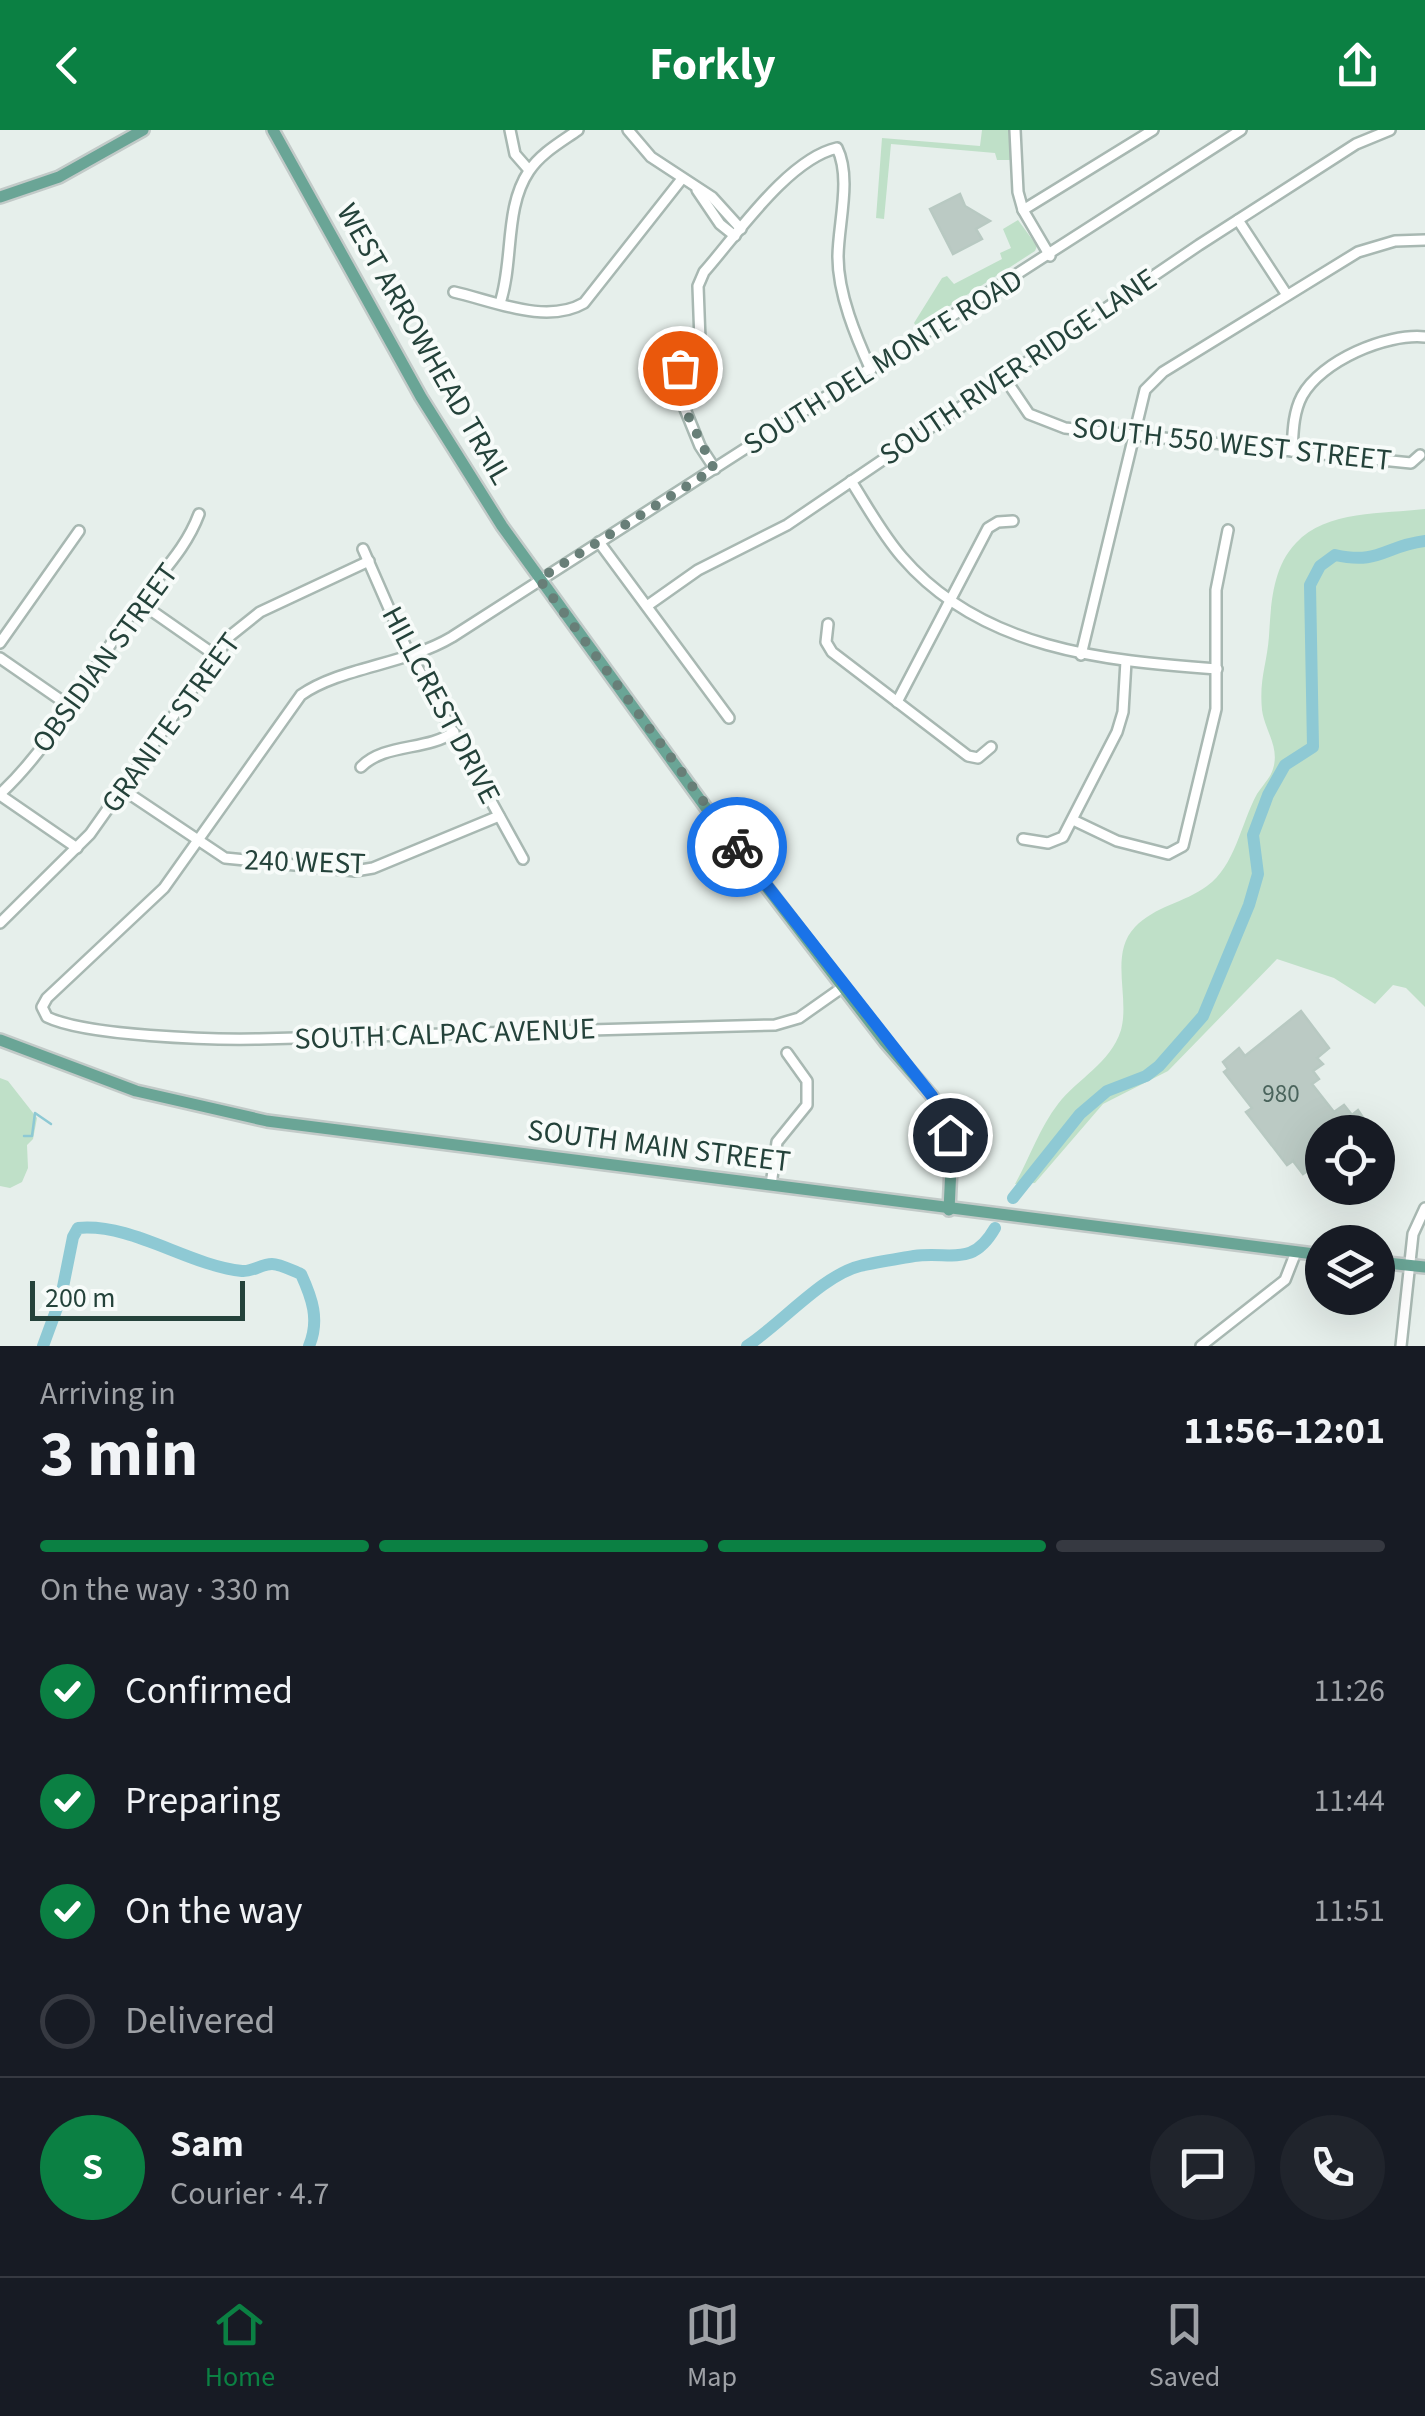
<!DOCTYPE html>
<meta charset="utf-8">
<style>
body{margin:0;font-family:"Source Sans 3",sans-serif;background:#20242c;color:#f1f3f6;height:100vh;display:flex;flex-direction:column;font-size:38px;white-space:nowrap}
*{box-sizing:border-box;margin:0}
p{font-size:32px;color:#9ea1a6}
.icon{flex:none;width:55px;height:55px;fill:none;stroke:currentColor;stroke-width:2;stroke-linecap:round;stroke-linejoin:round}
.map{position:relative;height:1216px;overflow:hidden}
.side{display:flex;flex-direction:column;background:#171b24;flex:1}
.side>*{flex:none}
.controls{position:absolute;left:1305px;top:985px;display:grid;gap:20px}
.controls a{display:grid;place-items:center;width:90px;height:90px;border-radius:50%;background:#171b24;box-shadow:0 10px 40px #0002;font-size:50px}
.scale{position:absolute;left:30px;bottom:25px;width:215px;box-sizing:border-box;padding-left:10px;border:5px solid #24423a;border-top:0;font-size:28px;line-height:35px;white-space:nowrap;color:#24423a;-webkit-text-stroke:8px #f7fbf9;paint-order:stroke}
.pin{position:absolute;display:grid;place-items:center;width:85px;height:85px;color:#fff;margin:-42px;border:5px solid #fff;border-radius:50%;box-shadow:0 2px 10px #0007}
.courier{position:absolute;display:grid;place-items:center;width:100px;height:100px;margin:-50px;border:8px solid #1a73e8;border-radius:50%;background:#fff;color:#222;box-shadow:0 2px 12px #0007}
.headline em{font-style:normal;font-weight:700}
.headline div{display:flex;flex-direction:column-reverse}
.headline{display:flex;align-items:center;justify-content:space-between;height:170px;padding:0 40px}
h1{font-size:65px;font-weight:700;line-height:75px}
.bar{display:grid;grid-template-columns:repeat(4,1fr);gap:15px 10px;align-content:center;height:120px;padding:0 40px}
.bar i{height:12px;border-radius:8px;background:#363941}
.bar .selected{background:#0b8043}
.bar p{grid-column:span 4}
.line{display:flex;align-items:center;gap:25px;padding:0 40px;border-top:2px solid #363941}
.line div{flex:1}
.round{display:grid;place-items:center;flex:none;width:105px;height:105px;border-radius:52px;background:#20242c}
ol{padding:0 40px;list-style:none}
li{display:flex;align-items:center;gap:30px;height:110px}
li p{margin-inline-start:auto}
li .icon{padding:10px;border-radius:50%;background:#0b8043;color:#fff;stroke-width:4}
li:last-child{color:#9ea1a6}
li i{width:55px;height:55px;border:5px solid #363941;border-radius:50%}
header{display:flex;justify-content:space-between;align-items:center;height:130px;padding:0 40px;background:#0b8043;color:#fff;font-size:45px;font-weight:700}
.tab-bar{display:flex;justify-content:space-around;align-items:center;height:140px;border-top:2px solid #363941;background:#171b24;font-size:28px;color:#9ea1a6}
.tab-bar a{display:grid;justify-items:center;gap:5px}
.tab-bar .selected{color:#0b8043}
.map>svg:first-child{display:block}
.green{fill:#bfe0c8}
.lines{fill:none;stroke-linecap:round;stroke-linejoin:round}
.stream{stroke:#8ec9d4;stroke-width:2.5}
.river{stroke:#8ec9d4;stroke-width:12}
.building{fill:#bbcac4;stroke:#b8c9c2;stroke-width:2.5}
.minor-casing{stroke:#a8b8b2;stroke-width:14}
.major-casing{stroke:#c2cac8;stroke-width:16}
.minor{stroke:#fff;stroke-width:9}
.major{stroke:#6aa596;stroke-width:11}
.done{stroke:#687f78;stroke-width:10;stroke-dasharray:0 18}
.route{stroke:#1a73e8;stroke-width:12}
.labels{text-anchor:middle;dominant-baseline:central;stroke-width:8;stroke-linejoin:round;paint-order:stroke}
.number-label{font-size:25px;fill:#4a645c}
.street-label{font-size:30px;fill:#24423a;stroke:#f7fbf9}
</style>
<header><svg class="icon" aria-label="back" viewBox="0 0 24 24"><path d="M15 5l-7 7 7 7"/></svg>Forkly<svg class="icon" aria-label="share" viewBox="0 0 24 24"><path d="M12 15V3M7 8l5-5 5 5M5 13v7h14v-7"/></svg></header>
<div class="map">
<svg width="1425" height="1216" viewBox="0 0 1425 1216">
<rect width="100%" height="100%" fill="#e6efeb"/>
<!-- green -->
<g class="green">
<path d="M982,0H1009L1011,30H997L995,23L891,14L884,89L876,88L882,8L980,16Z"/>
<path d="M1018,90L1037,116L1035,121L917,197L914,193L942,148L947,146L954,154L1002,129L1000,123L1011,118L1003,99Z"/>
<path d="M1425,379V877L1406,858L1393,855L1375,874L1334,848L1277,829L1168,941L1103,974L1035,1053L1015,1054C1029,1029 1040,997 1058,974C1078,948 1110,934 1121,900C1130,867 1109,824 1135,797C1155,776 1184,773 1207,756C1235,736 1241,693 1257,664C1262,656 1271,647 1273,639C1280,617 1265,601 1262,580C1259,549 1267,534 1269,506C1271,475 1272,438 1296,413C1326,380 1384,384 1425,379Z"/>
<path d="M0,948L8,951L37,988L33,1009L27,1015L28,1038L22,1052L10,1058L0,1056Z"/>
</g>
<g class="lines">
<!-- stream -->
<path class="stream" d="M24,1006H32L35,983L51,994"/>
<!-- river -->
<g class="river">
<path d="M1013,1068L1080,984L1107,961L1146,946L1159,936L1203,886L1249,775L1258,744L1253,705L1268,665L1285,635L1313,617L1310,455L1320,436L1335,425C1380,435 1384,416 1425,411"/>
<path d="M43,1216L61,1167L73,1107L78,1098C133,1093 187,1135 242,1141C253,1142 261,1134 272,1134C280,1134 293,1141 301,1144C312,1168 320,1190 309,1216"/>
<path d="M747,1216C781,1194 823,1145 860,1136C877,1132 897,1129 914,1126C951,1121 972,1138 995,1098"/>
</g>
</g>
<!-- building -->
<g class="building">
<path d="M960,64L965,76L990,91L976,99L982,109L953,124L930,79Z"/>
<path d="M1301,881L1329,918L1317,928L1323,934L1313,941L1319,949L1312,954L1334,982L1344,975L1352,985L1358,980L1370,998L1364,1002H1322V1040L1318,1034L1303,1044L1293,1031L1287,1035L1246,982L1252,978L1224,942L1228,939L1223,932L1239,918L1245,926Z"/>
</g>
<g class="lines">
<!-- minor casing -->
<g class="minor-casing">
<g id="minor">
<path d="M510,0L515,24L529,40"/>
<path d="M628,0L651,27L712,67L741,99"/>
<path d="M1015,0L1018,62L1023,80L1050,126"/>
<path d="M697,60L720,94L735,106"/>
<path d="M1023,80L1153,0"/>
<path d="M1238,90L1287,165"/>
<path d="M454,162C494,171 546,195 584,173L681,50"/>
<path d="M500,173C514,131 504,78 529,41C541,23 561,12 578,0"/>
<path d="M1004,247L1029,284L1065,298L1411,333L1420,325"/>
<path d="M1292,321C1293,303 1293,283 1302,266C1321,231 1386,203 1425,207"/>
<path d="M715,339L700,316L674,252L700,211L698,156L704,142C736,106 788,29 837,18C852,48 838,95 838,127C838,164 856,207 871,240"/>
<path d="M851,351C867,376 882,404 902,427C981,519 1104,531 1217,539"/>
<path d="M599,412L729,588"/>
<path d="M363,419L405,515L523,729"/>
<path d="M139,472L215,525"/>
<path d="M647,476L698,440L787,395L1199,115L1356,14L1390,0"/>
<path d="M828,494L826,512L832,522L968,626L978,628L991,617"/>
<path d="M0,513L79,401"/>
<path d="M1081,525L1145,260L1163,242L1358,122L1395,111L1425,110"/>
<path d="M0,528L68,575"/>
<path d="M897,572L988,398L998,392L1013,391"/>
<path d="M361,637C384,613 427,621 454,602"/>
<path d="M122,659L225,728L355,741L373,738L499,686"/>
<path d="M0,664C56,612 93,536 138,474C160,443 185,421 199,384"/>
<path d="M0,665L77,718"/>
<path d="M1073,690L1117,711L1168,724L1183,716L1216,579V460L1228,400"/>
<path d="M1023,709L1048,713L1063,707L1117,602L1123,582L1126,531"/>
<path d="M0,793L90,704L230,506L260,482L369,431"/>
<path d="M843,857L799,888L775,895L259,909C212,910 86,906 47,887L42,877L47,868L164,758L301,565C341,537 405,535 452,507L1241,0"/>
<path d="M771,1055L777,1012L807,975V951L787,923"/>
<path d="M1201,1216L1285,1150L1296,1122"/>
<path d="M1401,1216L1413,1104L1425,1078"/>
</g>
</g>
<!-- major casing -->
<g class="major-casing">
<g id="major">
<path d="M273,0L421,267L502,396L709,682L885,912L932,966L948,996L952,1016L949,1080"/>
<path d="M0,67L59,47L143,0"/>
<path d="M0,910L136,961L267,991L1322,1125"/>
<path d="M1378,1132L1425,1137"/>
</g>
</g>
<!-- minor -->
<use href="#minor" class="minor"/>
<!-- major -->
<use href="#major" class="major"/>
</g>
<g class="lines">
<!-- done -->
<path class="done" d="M680,238L674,252L676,261L714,339L539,449L737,717"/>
<!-- route -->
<path class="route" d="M737,717L932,966L950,1005"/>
</g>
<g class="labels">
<!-- number labels -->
<g class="number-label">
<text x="1281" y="964">980</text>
</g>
<!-- street labels -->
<g class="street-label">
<text transform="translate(424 214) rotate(60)">WEST ARROWHEAD TRAIL</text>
<text transform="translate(883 232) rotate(-32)">SOUTH DEL MONTE ROAD</text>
<text transform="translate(1018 237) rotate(-34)">SOUTH RIVER RIDGE LANE</text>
<text transform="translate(1232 314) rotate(6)">SOUTH 550 WEST STREET</text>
<text transform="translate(105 528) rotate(-54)">OBSIDIAN STREET</text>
<text transform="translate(441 575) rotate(62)">HILLCREST DRIVE</text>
<text transform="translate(171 593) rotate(-54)">GRANITE STREET</text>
<text transform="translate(305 732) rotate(2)">240 WEST</text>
<text transform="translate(445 904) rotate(-2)">SOUTH CALPAC AVENUE</text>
<text transform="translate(659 1016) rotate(7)">SOUTH MAIN STREET</text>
</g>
</g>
</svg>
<div class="controls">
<a><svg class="icon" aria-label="locate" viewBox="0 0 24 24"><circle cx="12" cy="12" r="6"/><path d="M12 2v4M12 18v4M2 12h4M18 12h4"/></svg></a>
<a><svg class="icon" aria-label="layers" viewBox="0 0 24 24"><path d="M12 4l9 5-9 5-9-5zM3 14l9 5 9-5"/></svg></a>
</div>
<div class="scale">200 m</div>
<div class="pin" style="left:680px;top:238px;background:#ea580c"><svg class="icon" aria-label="bag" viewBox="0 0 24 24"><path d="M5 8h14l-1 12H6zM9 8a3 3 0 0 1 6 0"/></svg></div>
<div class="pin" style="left:950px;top:1005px;background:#1f2937"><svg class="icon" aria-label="home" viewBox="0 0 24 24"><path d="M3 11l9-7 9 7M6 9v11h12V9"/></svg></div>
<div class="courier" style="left:737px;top:717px"><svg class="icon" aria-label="bike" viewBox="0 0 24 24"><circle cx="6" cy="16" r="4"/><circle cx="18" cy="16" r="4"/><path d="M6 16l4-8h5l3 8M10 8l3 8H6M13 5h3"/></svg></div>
</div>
<section class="side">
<div class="headline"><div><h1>3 min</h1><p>Arriving in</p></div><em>11:56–12:01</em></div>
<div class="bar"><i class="selected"></i><i class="selected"></i><i class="selected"></i><i></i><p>On the way · 330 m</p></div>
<ol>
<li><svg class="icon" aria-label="check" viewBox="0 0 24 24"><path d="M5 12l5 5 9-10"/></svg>Confirmed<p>11:26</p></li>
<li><svg class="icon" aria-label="check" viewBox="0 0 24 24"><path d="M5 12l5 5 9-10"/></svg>Preparing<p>11:44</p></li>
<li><svg class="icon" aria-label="check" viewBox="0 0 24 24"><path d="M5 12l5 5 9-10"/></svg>On the way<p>11:51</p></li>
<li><i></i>Delivered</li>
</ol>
<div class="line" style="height:180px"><b class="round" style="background:#0b8043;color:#fff">S</b><div><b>Sam</b><p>Courier · 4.7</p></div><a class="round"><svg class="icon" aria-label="chat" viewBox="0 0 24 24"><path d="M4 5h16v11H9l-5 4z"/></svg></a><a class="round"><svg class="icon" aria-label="phone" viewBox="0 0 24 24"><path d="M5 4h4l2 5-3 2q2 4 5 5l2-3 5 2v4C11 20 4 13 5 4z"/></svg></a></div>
</section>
<nav class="tab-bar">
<a class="selected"><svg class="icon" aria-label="home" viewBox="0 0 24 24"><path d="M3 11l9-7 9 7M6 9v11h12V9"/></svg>Home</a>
<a><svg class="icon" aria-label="map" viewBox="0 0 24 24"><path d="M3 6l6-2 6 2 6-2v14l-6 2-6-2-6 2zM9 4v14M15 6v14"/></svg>Map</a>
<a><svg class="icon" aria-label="saved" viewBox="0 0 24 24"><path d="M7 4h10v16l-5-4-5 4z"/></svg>Saved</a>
</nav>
